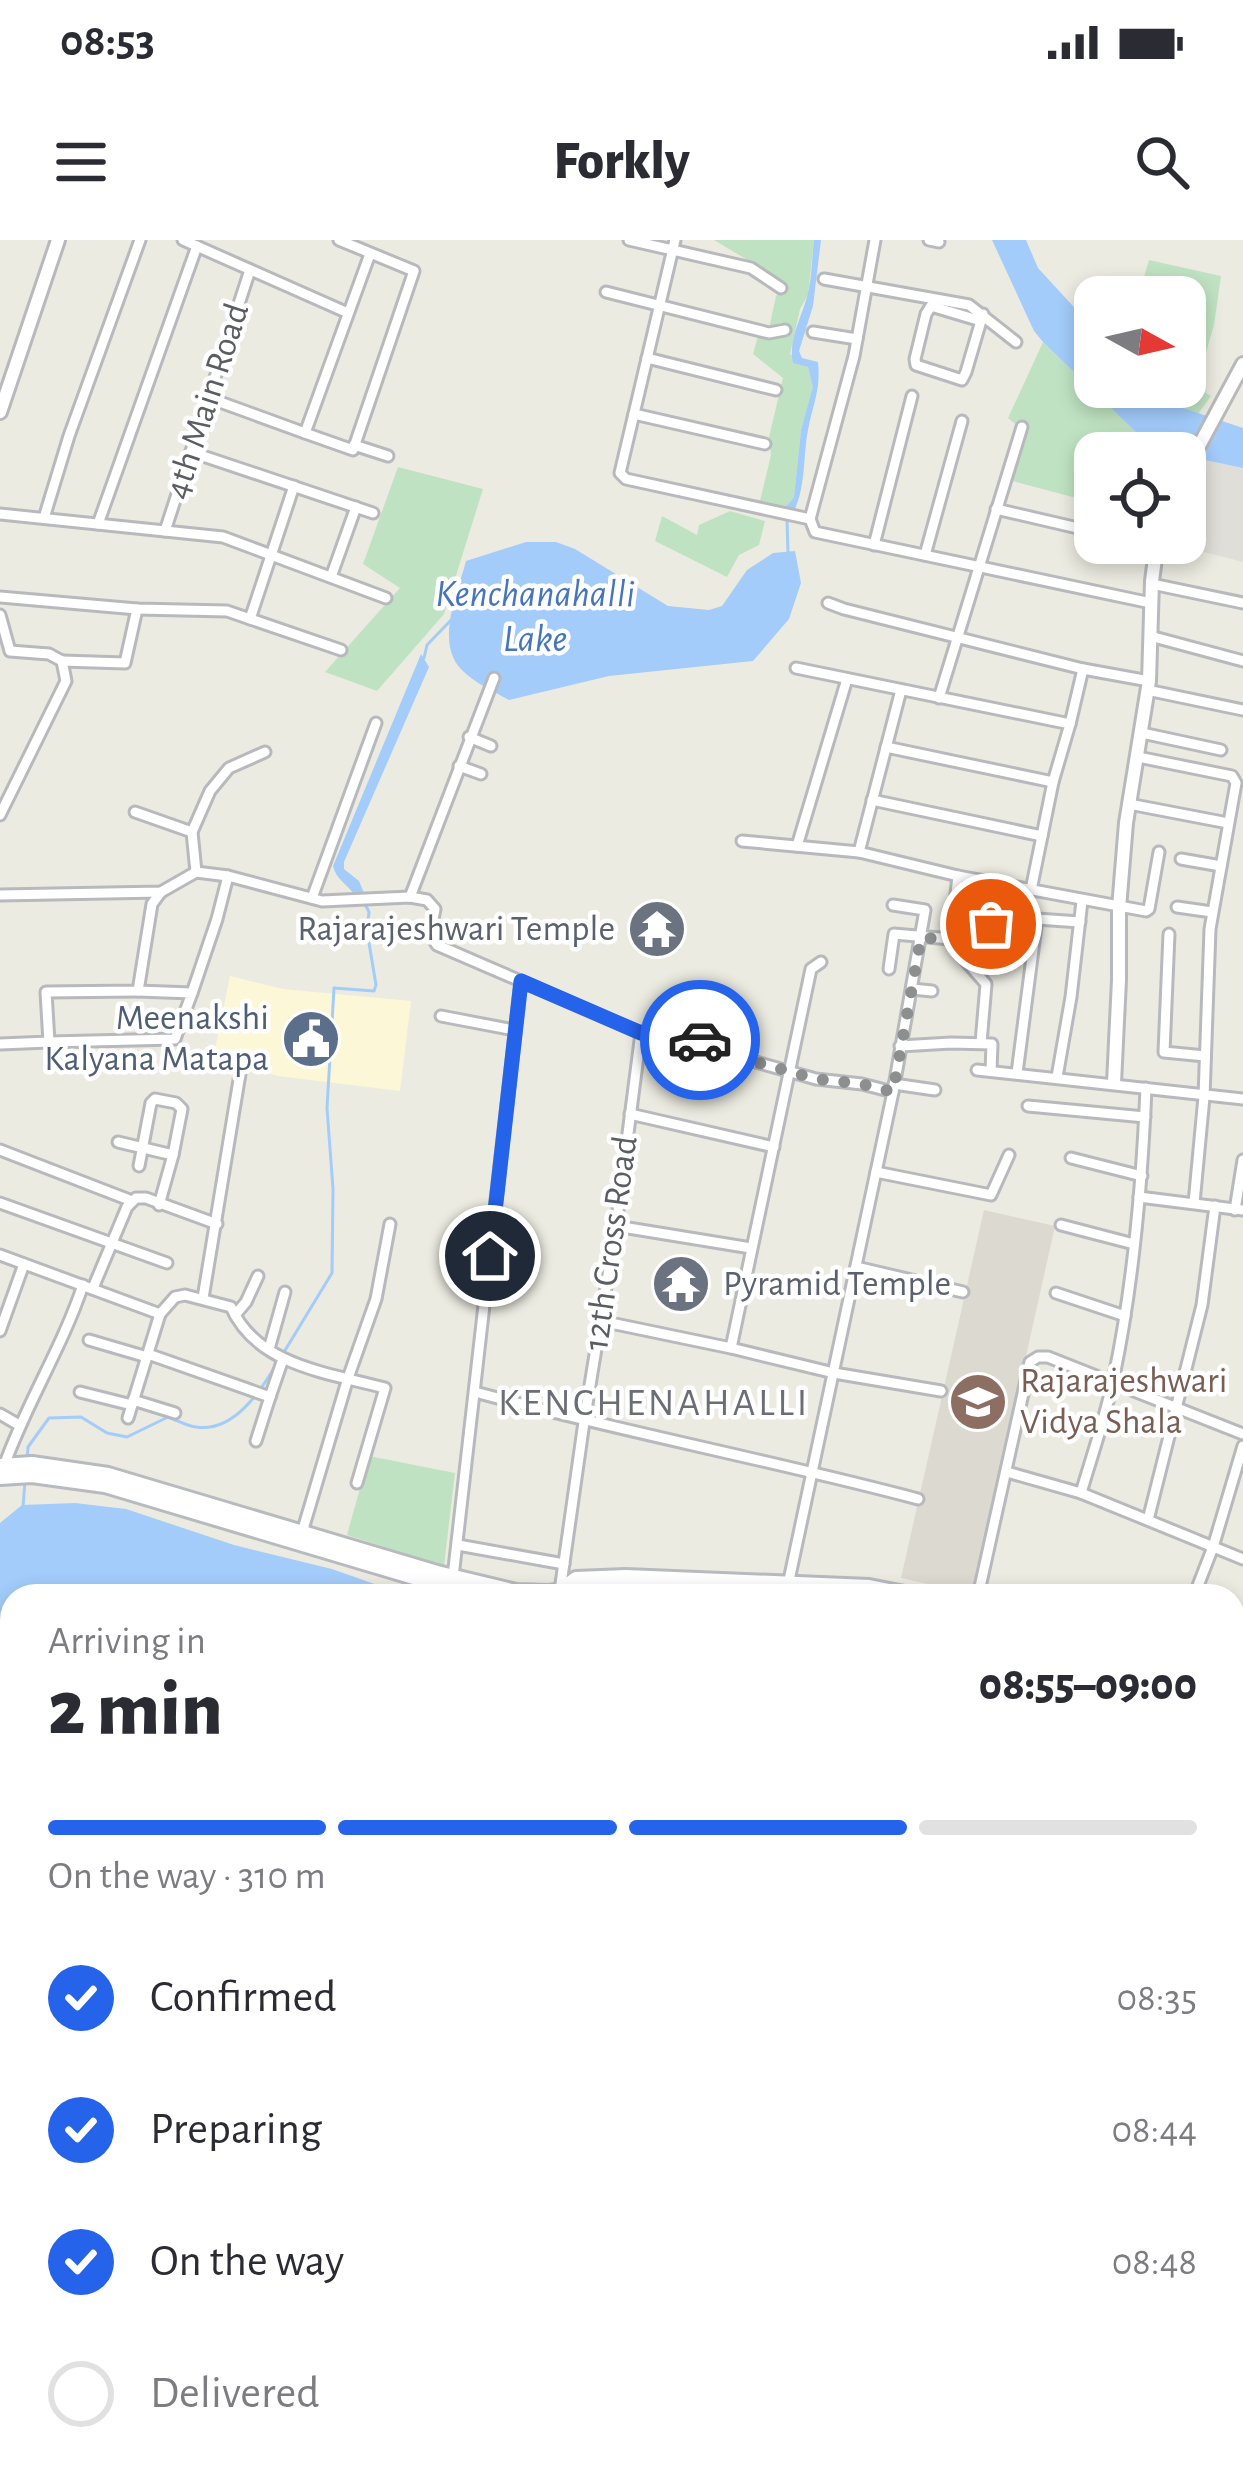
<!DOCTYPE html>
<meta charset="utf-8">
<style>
body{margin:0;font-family:"Alegreya Sans",sans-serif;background:#f7f7f7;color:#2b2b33;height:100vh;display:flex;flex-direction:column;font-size:45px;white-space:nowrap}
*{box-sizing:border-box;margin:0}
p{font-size:39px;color:#7c7c81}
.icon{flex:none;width:66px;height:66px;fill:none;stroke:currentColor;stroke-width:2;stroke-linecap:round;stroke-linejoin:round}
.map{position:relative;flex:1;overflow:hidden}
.panel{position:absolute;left:0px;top:1344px;width:1245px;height:903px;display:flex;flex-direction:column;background:#fff;border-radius:36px 36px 0 0;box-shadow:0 6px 18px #0003}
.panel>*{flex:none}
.needle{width:78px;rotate:98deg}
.tools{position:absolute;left:1074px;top:36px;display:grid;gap:24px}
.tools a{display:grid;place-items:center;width:132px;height:132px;border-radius:24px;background:#fff;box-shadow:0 6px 18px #0003;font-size:60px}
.pin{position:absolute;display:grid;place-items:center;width:102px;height:102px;color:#fff;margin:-51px;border:6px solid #fff;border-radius:50%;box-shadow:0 3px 12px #0007}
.courier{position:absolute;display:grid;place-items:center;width:120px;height:120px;margin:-60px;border:9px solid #2563eb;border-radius:50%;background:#fff;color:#222;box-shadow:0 3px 15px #0007}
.summary em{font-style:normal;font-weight:800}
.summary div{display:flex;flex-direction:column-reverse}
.summary{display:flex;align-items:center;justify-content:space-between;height:204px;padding:0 48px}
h1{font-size:78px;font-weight:800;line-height:90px}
.bar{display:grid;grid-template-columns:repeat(4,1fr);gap:18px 12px;align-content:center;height:144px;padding:0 48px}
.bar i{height:15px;border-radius:9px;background:#e1e1e2}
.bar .selected{background:#2563eb}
.bar p{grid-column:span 4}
ol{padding:0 48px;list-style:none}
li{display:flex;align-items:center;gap:36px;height:132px}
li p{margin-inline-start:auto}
li .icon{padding:12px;border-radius:50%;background:#2563eb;color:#fff;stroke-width:4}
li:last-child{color:#7c7c81}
li i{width:66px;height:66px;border:6px solid #e1e1e2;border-radius:50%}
.status{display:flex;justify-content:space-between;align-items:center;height:84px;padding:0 60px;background:#fff;direction:ltr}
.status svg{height:33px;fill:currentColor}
header{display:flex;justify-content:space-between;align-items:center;height:156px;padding:0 48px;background:#fff;font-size:54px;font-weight:800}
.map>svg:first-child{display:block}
.commercial{fill:#fcf7d7}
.industrial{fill:#e0ded9}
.education{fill:#dcdad0}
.green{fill:#bfe3c2}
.water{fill:#a3ccfb}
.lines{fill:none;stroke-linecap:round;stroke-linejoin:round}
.stream{stroke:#a3ccfb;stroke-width:3}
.minor-casing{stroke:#b7b9bd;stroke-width:15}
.tertiary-casing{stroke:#b7b9bd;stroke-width:18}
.secondary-casing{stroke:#b7babf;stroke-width:20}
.minor{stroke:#fff;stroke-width:9}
.tertiary{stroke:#fff;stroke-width:12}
.secondary{stroke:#fff;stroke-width:14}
.done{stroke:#8d8f8e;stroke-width:12;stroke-dasharray:0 21.6}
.route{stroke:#2563eb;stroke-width:15}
.labels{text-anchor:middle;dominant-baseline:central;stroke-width:9;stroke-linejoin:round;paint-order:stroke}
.street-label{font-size:36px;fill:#5a5d62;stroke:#fff}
.worship-label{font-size:36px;fill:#5b616d;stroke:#fff;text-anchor:end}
.service-label{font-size:36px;fill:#4e5e75;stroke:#fff;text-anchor:end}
.education-label{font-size:36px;fill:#785e54;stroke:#fff;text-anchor:start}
.water-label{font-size:39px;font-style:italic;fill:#4775bd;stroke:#fff}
.neighbourhood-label{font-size:39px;letter-spacing:3px;fill:#6b6e74;stroke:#fff}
</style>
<div class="status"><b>08:53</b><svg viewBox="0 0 49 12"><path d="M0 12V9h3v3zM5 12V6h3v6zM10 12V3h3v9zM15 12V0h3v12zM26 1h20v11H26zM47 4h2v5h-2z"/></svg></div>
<header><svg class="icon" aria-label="menu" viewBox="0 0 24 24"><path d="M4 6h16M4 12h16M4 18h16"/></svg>Forkly<svg class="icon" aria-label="search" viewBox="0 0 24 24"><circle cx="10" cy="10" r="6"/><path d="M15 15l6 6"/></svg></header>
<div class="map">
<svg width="1243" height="2246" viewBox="0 0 1243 2246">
<rect width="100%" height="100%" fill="#ecebe1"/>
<!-- commercial -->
<path class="commercial" d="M230,736L283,749L411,761L400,851L278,836L213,819Z"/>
<!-- industrial -->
<path class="industrial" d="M1200,219L1243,228V322L1168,303H1185V248Z"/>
<!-- education -->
<path class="education" d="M984,970L1055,986L973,1354L901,1338Z"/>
<!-- green -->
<g class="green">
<path d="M714,0H814L808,55L800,69L790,114L808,127L814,147L801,190L794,257L785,268L760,261L771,215L769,197L783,138L753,114L758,96L767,98L776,56L786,43Z"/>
<path d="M1149,20L1221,36L1214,85L1196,147L1211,156L1198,174L1159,160L1147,147H1185V57H1138Z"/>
<path d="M1043,102L1143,199L1165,213H1095V263L1012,241L1026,193L1008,178Z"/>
<path d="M398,227L483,249L444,374L377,451L325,432L400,348L363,324Z"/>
<path d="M730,271L765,281L759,305L739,315L727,337L655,301L662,276L697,295L699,285Z"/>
<path d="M369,1216L455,1233L444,1326L347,1295Z"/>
</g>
<!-- water -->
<g class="water">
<path d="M814,0H821L813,66L799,111L802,118L818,122C821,151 813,163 808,190C803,216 806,244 795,269L785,268L794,257L801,190L813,147L808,127L793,123C787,97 805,73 809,48C812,33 812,16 814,0Z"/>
<path d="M992,0H1026L1038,28L1095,90V147H1147L1159,160L1243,188V228L1200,219L1185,220V213H1165L1143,199L1043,102L1034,91Z"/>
<path d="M526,302H556L575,309L668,366L709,370L722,366L747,330L773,313L795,311L801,343L789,379L753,421L609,436L509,460C493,451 474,443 461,429C435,402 458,352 466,321Z"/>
<path d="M421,414L429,427L344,622V629L359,641L364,653L355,656C348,644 336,640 333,626Z"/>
<path d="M75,1263L126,1269L234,1305L332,1329L386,1348L401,1356H12V1421L0,1415V1283L22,1265Z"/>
</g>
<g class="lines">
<!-- stream -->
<g class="stream">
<path d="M787,280L788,312"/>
<path d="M424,418L427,405L453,378"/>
<path d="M284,1112L332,1033L333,949L327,868L334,748L374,751L376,745L367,691L369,672L365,664"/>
<path d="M27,1220L28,1207L49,1178L81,1177L107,1193L127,1197L168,1177C177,1180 187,1186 196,1187C233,1193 260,1152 276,1125"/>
<path d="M23,1267L25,1241"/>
</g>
<!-- minor casing -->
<g class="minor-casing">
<g id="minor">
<path d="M183,0L348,73"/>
<path d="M629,0L751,28L781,48"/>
<path d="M675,0L620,233L626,239L810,279"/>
<path d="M875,0L854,116L810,279L815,292L1151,363"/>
<path d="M929,0L939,2"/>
<path d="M824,39L969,65L1016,102"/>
<path d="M606,52L769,93L785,90"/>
<path d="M981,81L931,66L926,74L915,119L916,125L962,140L966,132L983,74"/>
<path d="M813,92L857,99"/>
<path d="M647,118L776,150"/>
<path d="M209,158L305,193L370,14"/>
<path d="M634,174L765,204"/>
<path d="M305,193L353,210L414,31L339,0"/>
<path d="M354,205L388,216"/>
<path d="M191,212L373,273"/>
<path d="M996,269L1095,292"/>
<path d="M0,274L223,297L386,358"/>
<path d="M44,278L69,196L140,0"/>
<path d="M98,284L197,6"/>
<path d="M165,291L250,30"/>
<path d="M1141,303L1156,306"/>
<path d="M874,305L912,156"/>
<path d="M925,315L962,181"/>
<path d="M331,337L356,267"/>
<path d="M1152,344L1243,363"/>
<path d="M0,357L137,369L227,371L341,410"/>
<path d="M828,363L844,369L1083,429L1149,441"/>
<path d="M0,375L10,411L49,414L62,421L66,441L0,575"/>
<path d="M250,379L294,246"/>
<path d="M1150,396L1243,421"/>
<path d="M62,421L125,423L137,369"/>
<path d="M796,428L1070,484L1053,542L1031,650"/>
<path d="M1147,450L1243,470"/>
<path d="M939,458L1022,187"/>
<path d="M1070,484L1083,429"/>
<path d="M1142,493L1221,510"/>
<path d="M469,497L491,506"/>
<path d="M886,507L1053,542"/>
<path d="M1138,517L1232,536L1236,543L1210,689L1204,857L1194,963"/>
<path d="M459,526L481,534"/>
<path d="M872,560L1042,596"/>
<path d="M1129,564L1228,583"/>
<path d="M135,572L192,592"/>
<path d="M742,601L859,612L958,636L1146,671L1149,669L1159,612"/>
<path d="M797,606L847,439"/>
<path d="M859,612L901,450"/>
<path d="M1181,619L1221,626"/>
<path d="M196,632L192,592L210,551L229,528L265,512"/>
<path d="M0,655L161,652L196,632L228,636L322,661L410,657L427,660L435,669L430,694L437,705L641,793L657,786L678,789L731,815L816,839L862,844L893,852"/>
<path d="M410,657L494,438"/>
<path d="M312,658L376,483"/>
<path d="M1177,667L1212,672"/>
<path d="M1037,679L1080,682"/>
<path d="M952,687L1037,679L1017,833"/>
<path d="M1169,694L1164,812L1205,816"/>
<path d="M951,699L958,712L986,744L981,803"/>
<path d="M889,729L894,694L951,699L958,636"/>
<path d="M912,749L932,751"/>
<path d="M192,753L217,679L228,636"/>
<path d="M441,776L514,790"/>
<path d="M49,802L175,799L192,753L138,751"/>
<path d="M0,804L49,802L46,752L138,751L152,664L161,652"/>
<path d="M900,806L951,803L992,804L991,831"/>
<path d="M977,830L1243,859"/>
<path d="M1057,837L1071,757L1082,661"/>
<path d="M894,844L935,850"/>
<path d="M1028,866L1145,877"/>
<path d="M630,874L774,907"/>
<path d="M118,902L173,915"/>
<path d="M0,910L132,961"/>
<path d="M1071,918L1142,936"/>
<path d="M139,926L151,863L155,859L176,863L182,869L173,915L159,965"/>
<path d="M876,932L991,955L1009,915"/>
<path d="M1139,957L1243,970"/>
<path d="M0,963L167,1023"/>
<path d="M1235,970L1243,920"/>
<path d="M1061,985L1134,1004"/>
<path d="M616,986L751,1008"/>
<path d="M0,1015L160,1074L175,1057L185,1055L231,1067C257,1126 329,1133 385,1148L357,1243"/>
<path d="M856,1027L963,1052"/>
<path d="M93,1048L127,967L136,958H146L217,984"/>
<path d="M1056,1053L1125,1076"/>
<path d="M203,1058L240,834"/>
<path d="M235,1075L246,1062L258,1036"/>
<path d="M601,1081L731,1108L811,729L821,722"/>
<path d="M0,1091L24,1024"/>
<path d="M89,1100L147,1117"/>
<path d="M731,1108L834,1133L941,1151"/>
<path d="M269,1109L285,1052"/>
<path d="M148,1114L270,1157L283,1119"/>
<path d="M80,1152L132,1165"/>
<path d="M475,1152C622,1192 771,1220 918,1259"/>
<path d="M133,1160L175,1173"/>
<path d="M0,1174L19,1185"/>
<path d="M128,1178L160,1074"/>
<path d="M256,1201L270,1157"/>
<path d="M4,1226C26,1164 62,1108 83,1045"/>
<path d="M1007,1232L1081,1253L1243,1319"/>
<path d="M1081,1253C1092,1215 1106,1176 1114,1136C1134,1041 1142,945 1146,848"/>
<path d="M1148,1280L1202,1065L1215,966"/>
<path d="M301,1296L348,1138L376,1059L390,984"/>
<path d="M458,1305L564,1324"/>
<path d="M453,1337L521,741"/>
<path d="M560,1351L584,1182L616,986L641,793"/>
<path d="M789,1356L788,1345L893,852L925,670L893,665"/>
<path d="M978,1356L1030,1122L1038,1117H1048L1243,1194"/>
<path d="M1194,1356L1213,1307L1243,1206"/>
<path d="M1233,1403L1243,1408"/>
<path d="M5,1564L12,1552"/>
<path d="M1233,1687L1243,1677"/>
<path d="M1233,1795L1243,1786"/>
<path d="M0,1799L12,1720"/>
<path d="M1233,1904L1243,1894"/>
<path d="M0,1919L12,1947"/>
<path d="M1233,1967L1243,1975"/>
<path d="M0,2041L12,2051"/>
<path d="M0,2146L12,2153"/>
<path d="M0,2232L25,2246"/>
<path d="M153,2235L171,2246"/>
<path d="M436,2235L462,2246"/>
<path d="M719,2235L746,2246"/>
<path d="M302,2246L308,2235"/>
<path d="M638,2246L642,2235"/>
<path d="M801,2246L808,2235"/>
<path d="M898,2246L903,2235"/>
<path d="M970,2246L977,2235"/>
<path d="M1066,2246L1073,2235"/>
</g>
</g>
<!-- tertiary casing -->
<g class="tertiary-casing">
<g id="tertiary">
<path d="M0,172L58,0"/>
<path d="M1185,232L1243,124"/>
<path d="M1114,843L1119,740V668L1126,583L1149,441L1152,341L1157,303"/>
<path d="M0,1896H12"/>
<path d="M1233,2130L1243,2116"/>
<path d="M29,2246L32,2235"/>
<path d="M467,2246L470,2235"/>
<path d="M1150,2246L1158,2235"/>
</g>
</g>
<!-- secondary casing -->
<g class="secondary-casing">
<g id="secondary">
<path d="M0,1226L32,1224L108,1235L437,1333L516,1352L549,1353L560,1351L576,1339L626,1337L869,1347L915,1356"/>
<path d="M0,1237L32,1235L105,1245L434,1343L489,1356"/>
<path d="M567,1356C595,1344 665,1354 698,1356"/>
<path d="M1233,1507L1243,1513"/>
<path d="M1233,1524L1243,1530"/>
</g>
</g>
<!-- minor -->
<use href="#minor" class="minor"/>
<!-- tertiary -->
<use href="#tertiary" class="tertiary"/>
<!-- secondary -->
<use href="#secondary" class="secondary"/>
</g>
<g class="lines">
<!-- done -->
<path class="done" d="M700,800L731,815L816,839L862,844L893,852L921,698L951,699L952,687L991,684"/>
<!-- route -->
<path class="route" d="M490,1016L521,741L641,793C665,783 677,789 700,800"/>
</g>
<!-- icons -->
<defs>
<g id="temple-disc" transform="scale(3)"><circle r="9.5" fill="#6b7280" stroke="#fff"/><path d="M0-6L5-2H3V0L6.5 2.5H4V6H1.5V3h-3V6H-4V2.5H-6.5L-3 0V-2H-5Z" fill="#fff"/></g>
<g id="civic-disc" transform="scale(3)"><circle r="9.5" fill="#5c6f8a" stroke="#fff"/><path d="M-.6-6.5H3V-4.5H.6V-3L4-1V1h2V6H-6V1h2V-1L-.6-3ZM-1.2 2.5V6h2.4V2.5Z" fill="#fff"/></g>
<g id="school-disc" transform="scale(3)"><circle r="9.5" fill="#8d6e63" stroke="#fff"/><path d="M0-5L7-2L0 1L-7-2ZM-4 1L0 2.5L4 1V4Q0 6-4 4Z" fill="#fff"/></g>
</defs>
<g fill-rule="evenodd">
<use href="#temple-disc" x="657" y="689"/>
<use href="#civic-disc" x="311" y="799"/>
<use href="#temple-disc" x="681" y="1044"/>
<use href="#school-disc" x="978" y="1162"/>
</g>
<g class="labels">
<!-- street labels -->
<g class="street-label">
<text transform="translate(207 161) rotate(-72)">4th Main Road</text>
<text transform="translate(611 1003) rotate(-82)">12th Cross Road</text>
</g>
<!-- worship labels -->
<g class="worship-label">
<text x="615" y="689">Rajarajeshwari Temple</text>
<text x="723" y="1044" text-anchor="start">Pyramid Temple</text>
</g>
<!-- service labels -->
<g class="service-label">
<text x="269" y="778">Meenakshi<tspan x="269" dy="41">Kalyana Matapa</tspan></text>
</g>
<!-- education labels -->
<g class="education-label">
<text x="1020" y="1141">Rajarajeshwari<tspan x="1020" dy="41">Vidya Shala</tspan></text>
</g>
<!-- water labels -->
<g class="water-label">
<text x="535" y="354">Kenchanahalli<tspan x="535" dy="45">Lake</tspan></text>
</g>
<!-- neighbourhood labels -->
<g class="neighbourhood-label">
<text x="654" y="1163">KENCHENAHALLI</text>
</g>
</g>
</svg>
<div class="tools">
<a><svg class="needle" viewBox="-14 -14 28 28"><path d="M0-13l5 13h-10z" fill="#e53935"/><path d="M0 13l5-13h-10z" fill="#7c7c81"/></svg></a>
<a><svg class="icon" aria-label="locate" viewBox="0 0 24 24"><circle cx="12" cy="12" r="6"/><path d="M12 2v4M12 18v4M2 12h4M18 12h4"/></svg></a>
</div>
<div class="pin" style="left:991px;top:684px;background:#ea580c"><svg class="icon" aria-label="bag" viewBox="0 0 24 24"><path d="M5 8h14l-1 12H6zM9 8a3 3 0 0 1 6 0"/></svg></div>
<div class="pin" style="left:490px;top:1016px;background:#1f2937"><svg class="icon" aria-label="home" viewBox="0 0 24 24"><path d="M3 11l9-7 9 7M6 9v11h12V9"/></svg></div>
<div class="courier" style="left:700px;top:800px"><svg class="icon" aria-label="car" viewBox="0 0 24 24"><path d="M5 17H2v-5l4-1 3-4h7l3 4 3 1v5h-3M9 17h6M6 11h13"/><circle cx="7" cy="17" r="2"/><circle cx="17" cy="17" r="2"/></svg></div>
<section class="panel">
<div class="summary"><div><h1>2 min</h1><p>Arriving in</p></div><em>08:55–09:00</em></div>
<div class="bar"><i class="selected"></i><i class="selected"></i><i class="selected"></i><i></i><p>On the way · 310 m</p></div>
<ol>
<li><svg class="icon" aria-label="check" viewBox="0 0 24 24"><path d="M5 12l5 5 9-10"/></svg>Confirmed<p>08:35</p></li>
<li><svg class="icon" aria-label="check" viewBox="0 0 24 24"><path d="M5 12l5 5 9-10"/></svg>Preparing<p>08:44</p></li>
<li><svg class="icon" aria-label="check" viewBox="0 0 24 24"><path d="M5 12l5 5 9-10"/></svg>On the way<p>08:48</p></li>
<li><i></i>Delivered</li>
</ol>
</section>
</div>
